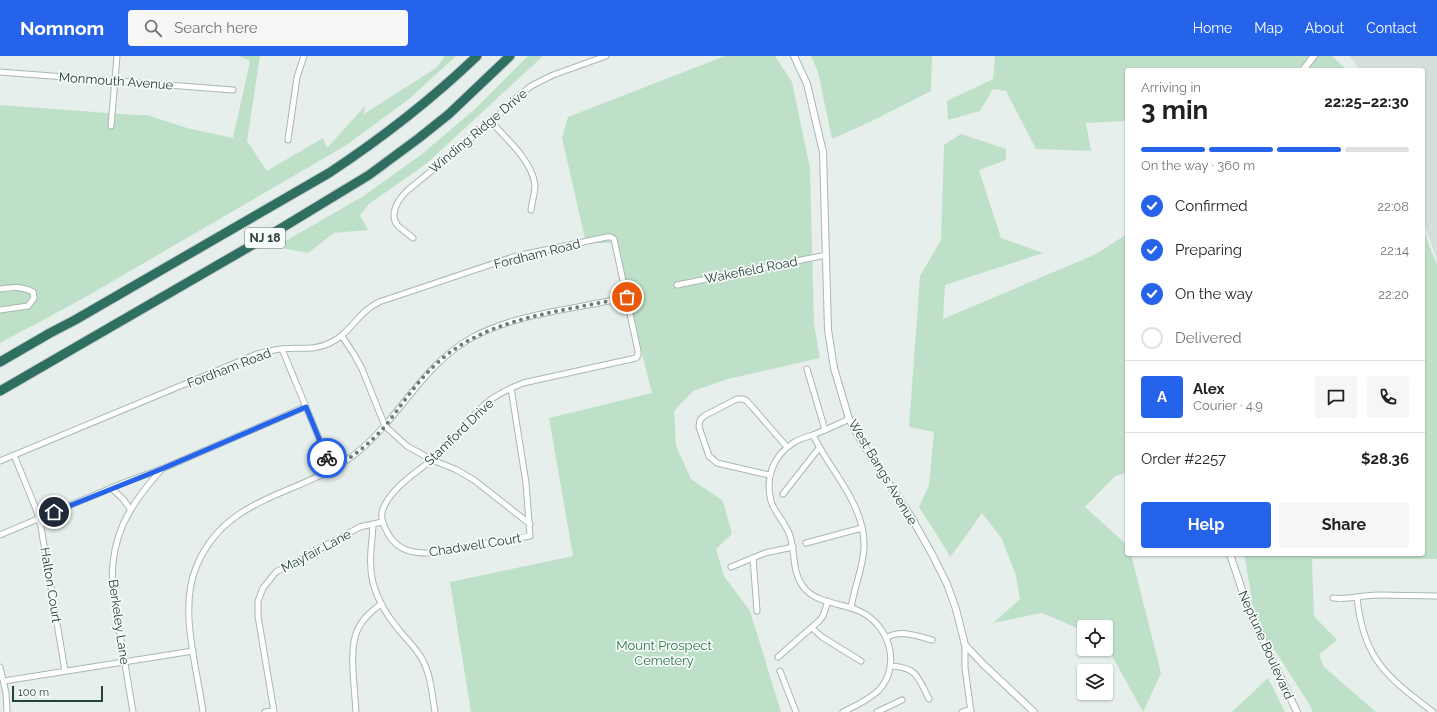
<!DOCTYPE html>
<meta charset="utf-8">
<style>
body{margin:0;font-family:Raleway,sans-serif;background:#f6f6f6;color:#202124;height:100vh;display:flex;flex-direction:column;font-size:15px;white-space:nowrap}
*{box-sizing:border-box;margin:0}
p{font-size:13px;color:#757577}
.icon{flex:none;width:22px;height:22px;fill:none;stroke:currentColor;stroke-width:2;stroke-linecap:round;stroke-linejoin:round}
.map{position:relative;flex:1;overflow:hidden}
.side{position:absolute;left:1125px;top:12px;width:300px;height:488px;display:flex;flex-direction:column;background:#fff;border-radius:4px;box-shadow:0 1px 3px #0004}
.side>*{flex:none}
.buttons{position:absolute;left:1077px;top:564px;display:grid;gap:8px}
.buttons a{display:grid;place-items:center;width:36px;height:36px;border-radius:4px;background:#fff;box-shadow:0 1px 3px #0004;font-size:20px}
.scale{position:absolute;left:12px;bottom:10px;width:91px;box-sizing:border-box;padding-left:4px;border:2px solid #24423a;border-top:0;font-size:11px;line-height:14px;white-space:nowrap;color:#24423a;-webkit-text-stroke:3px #f7fbf9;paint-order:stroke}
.pin{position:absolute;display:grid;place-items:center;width:34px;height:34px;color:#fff;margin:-17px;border:2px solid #fff;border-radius:50%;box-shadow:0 1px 4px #0007}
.courier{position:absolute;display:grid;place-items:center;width:40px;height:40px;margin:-20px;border:3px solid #2563eb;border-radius:50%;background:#fff;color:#222;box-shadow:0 1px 5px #0007}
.head em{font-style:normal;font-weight:700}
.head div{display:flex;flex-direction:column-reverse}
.head{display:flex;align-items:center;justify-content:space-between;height:68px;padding:0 16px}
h1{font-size:26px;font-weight:700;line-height:30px}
.bar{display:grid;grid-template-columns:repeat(4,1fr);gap:6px 4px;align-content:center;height:48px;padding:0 16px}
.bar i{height:5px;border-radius:3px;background:#e0e0e0}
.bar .on{background:#2563eb}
.bar p{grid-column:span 4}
.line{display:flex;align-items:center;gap:10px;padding:0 16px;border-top:1px solid #e0e0e0}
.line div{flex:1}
.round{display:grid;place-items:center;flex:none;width:42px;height:42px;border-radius:4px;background:#f6f6f6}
ol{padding:0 16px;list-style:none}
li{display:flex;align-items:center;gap:12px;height:44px}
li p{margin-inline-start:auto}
li .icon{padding:4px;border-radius:50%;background:#2563eb;color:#fff;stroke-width:4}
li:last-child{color:#757577}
li i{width:22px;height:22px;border:2px solid #e0e0e0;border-radius:50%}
.button{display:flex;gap:8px;margin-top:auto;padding:8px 16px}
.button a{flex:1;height:46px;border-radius:4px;background:#2563eb;color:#fff;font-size:16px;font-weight:700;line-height:46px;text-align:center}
.button a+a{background:#f6f6f6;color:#202124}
header{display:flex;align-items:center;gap:24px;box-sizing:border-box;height:56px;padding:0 20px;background:#2563eb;color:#fff}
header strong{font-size:19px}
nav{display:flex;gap:22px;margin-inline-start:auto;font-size:14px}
.search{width:280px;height:36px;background:#f6f6f6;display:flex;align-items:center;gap:10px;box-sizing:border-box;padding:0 14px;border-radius:4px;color:#757577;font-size:15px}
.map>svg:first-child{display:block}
.built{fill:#d4dfda}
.green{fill:#bfe0c8}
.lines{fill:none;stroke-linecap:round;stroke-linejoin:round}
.minor-casing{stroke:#a8b8b2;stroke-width:7}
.tertiary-casing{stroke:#a8b8b2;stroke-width:8}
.motorway-casing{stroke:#c2cac8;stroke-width:11}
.minor{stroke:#fff;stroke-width:5}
.tertiary{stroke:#fff;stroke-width:6}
.motorway{stroke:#2f6f62;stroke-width:9}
.done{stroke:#687f78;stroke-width:4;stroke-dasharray:0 7.2}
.route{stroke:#2563eb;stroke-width:5}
.labels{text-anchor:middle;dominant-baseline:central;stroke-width:3.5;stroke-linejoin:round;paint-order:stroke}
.shield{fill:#f7fbf9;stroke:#637a73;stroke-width:1}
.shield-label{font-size:12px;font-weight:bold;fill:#24423a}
.street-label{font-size:13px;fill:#24423a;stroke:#f7fbf9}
.park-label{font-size:13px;fill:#2d7a4b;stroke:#f7fbf9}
</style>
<header>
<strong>Nomnom</strong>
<div class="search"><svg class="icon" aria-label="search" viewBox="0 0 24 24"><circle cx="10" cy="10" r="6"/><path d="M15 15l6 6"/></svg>Search here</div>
<nav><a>Home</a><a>Map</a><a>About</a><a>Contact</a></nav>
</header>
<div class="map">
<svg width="1437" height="656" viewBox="0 0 1437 656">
<rect width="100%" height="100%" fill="#e6efeb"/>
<!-- built -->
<path class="built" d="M1350,0H1437V203L1423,166V14H1360Z"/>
<!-- green -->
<g class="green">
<path d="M239,0H260L247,85L267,115L323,82L327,92L365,50L364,58L436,12L445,0H456L409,43L345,90L82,243L0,287V49L135,59H147L187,72L233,82L250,5Z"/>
<path d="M528,0H543L426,108L369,148L360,159L368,174L334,177L308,197L275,191L362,141L422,98L475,53Z"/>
<path d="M725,0H775L792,26L810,112L814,268L820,302L728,323L693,335L674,355L676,390L691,423L723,445L732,478L716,493L724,520L750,555L781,656H471L450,526L573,500L549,362L652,337L629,248L616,187H586L562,82L568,61Z"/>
<path d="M811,0H932L931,35L870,66L832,83L818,16Z"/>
<path d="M995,0H1332L1347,14H1257V13L1256,14H1127V65L1086,67L1091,95L1036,93L1006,35L993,33L980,55L948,64L947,45L993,23Z"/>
<path d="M961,78L1006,93V104L979,114L1001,182L1043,197L945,229L943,263L1096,198L1127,178V417L1115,420L1085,451L1127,489V498H1131L1161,617L1143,656L1106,589V571H1084V575L1042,557L993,567L1020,543L1016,520L1002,483L982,457L963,484L950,501L947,495L919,451L929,429L934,376L909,371L920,220L941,184L944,89Z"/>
<path d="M1423,173L1437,209V503H1312L1314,560L1337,584L1319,599L1324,611L1376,656H1313L1308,646L1244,547L1252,544L1244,498H1423Z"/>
<path d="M1268,622L1285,656H1232Z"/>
</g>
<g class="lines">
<!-- minor casing -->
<g class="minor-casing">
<g id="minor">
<path d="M0,16L233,34"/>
<path d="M491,66C507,83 532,105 535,129C535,137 532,146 531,154"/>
<path d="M111,70L117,0"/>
<path d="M288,84L297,21L304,0"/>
<path d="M413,182C408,178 403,174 398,170C388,158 399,142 408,134L491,66L515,43L531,30L553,19L606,0"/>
<path d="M677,229L826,199"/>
<path d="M0,233C12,231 22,230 33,236L34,242L28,250L0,254"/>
<path d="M342,280L355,300L362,313L385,370L407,390L432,404L455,413L474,424L530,468"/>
<path d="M282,293L332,414"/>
<path d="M807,313L825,374"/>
<path d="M813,379C830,415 866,449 864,492C863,512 854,532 851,552"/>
<path d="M14,399L36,453L41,471L65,615"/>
<path d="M0,405L257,298C265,296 272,294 281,293C298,291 314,295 330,287C351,277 358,256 379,246L516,200L607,181H611L614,183L638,295V299L636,302L523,327C511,332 499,337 489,345C470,359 459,380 441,396C423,413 392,429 383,453C379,463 385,472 390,481C399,494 412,497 427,497L530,480L526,427L511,332"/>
<path d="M769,419L717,407L709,400L699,371L700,364L704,360L737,343H743L747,345L787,391"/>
<path d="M111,432L123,443L130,453"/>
<path d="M783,438L819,392"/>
<path d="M373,469C372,488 368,507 373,527C378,545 387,560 399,574C407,584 416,592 422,603C431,619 432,638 435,656"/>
<path d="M0,479L123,427L164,412L305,351"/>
<path d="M806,487L862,472"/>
<path d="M753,502L757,555"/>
<path d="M731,511L765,497L793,491"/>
<path d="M1357,541C1363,603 1387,621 1433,656"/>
<path d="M1333,542C1349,544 1362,539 1378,539L1437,540"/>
<path d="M812,572L822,581L861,605"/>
<path d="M886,582C901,573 917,580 932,584"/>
<path d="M965,589V612L971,656"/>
<path d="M778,601L819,565L823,560L828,545"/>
<path d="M890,610C918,611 918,622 929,643"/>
<path d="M0,611L6,637L7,656"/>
<path d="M780,615L796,656"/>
<path d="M4,625L193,595"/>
<path d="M133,656L113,536C108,484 128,450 162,413"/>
<path d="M203,656C197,611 178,552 197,509C228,436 304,441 359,395C402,359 422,309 473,281C518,257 577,253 627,241"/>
<path d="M265,656L273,655"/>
<path d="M274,656L258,560V545L263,532L276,516L360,471L382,466"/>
<path d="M356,656C355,633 348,592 358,573C363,562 372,555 381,548"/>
<path d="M843,656C855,650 869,644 879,634C902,609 889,568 859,555C842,547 820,548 806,534C791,518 796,498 790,480C786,467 775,458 771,445C765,422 773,400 793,387C799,383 806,381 813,379C825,374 837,369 849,363"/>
<path d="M877,656L902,644"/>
<path d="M962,656L971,653"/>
</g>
</g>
<!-- tertiary casing -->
<g class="tertiary-casing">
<g id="tertiary">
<path d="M794,0L807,28L823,96L828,274L834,312L849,363L863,388L910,459L932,498L947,528L956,553L965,589L984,609L1034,656"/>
<path d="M1303,14L1314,0"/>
<path d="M1230,498L1248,552L1297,656"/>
</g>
</g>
<!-- motorway casing -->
<g class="motorway-casing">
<g id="motorway">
<path d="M0,306L50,277L75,264L329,117C382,82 431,44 477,0"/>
<path d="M0,335L280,173L369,119L419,82L449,58L510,0"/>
</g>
</g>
<!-- minor -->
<use href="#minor" class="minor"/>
<!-- tertiary -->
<use href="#tertiary" class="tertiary"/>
<!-- motorway -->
<use href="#motorway" class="motorway"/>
</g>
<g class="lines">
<!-- done -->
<path class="done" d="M327,402L332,414C351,402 371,387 386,369C401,350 414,330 431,313C483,260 559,257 627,241"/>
<!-- route -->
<path class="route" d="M54,456L164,412L306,351L327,402"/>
</g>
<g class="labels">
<!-- shield labels -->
<rect class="shield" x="245" y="172" width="40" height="20" rx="3"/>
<g class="shield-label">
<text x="265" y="182">NJ 18</text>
</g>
<!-- street labels -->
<g class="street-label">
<text transform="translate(116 25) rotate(4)">Monmouth Avenue</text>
<text transform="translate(478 75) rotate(-40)">Winding Ridge Drive</text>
<text transform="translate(537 198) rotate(-14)">Fordham Road</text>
<text transform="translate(751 214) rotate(-11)">Wakefield Road</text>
<text transform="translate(229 312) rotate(-21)">Fordham Road</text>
<text transform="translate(459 376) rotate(-44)">Stamford Drive</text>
<text transform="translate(883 416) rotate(59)">West Bangs Avenue</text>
<text transform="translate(475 489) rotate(-9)">Chadwell Court</text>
<text transform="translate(316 495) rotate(-28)">Mayfair Lane</text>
<text transform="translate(51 529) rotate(81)">Halton Court</text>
<text transform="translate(119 566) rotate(82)">Berkeley Lane</text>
<text transform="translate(1266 589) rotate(66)">Neptune Boulevard</text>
</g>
<!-- park labels -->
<g class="park-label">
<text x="664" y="589">Mount Prospect<tspan x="664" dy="15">Cemetery</tspan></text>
</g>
</g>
</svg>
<div class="buttons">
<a><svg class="icon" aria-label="locate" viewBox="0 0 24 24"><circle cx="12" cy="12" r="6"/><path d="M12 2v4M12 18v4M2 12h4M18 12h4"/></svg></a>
<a><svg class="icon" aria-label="layers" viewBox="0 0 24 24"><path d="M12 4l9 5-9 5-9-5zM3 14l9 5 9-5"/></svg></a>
</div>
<div class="scale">100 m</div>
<div class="pin" style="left:627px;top:241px;background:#ea580c"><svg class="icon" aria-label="bag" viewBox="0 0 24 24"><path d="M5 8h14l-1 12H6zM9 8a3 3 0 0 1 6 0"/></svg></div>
<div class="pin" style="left:54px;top:456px;background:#1f2937"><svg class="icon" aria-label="home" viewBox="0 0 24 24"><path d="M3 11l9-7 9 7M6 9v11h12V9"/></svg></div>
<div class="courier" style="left:327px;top:402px"><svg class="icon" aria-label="bike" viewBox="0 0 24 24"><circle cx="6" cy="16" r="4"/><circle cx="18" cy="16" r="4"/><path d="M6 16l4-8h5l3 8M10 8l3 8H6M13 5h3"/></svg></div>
<section class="side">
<div class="head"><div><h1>3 min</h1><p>Arriving in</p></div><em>22:25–22:30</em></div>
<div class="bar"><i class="on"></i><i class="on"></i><i class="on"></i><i></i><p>On the way · 360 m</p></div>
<ol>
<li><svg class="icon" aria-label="check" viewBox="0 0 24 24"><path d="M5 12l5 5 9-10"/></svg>Confirmed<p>22:08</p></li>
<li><svg class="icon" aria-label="check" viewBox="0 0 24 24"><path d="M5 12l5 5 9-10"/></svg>Preparing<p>22:14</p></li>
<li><svg class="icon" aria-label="check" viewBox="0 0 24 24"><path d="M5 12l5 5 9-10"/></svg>On the way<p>22:20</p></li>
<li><i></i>Delivered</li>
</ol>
<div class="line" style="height:72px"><b class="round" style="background:#2563eb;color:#fff">A</b><div><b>Alex</b><p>Courier · 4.9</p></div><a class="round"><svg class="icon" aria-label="chat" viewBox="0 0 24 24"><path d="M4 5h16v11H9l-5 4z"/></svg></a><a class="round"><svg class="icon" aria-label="phone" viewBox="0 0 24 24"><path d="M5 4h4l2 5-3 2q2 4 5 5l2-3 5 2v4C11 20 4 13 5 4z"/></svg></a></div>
<div class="line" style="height:52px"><div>Order #2257</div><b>$28.36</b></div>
<div class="button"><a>Help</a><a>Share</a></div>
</section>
</div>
